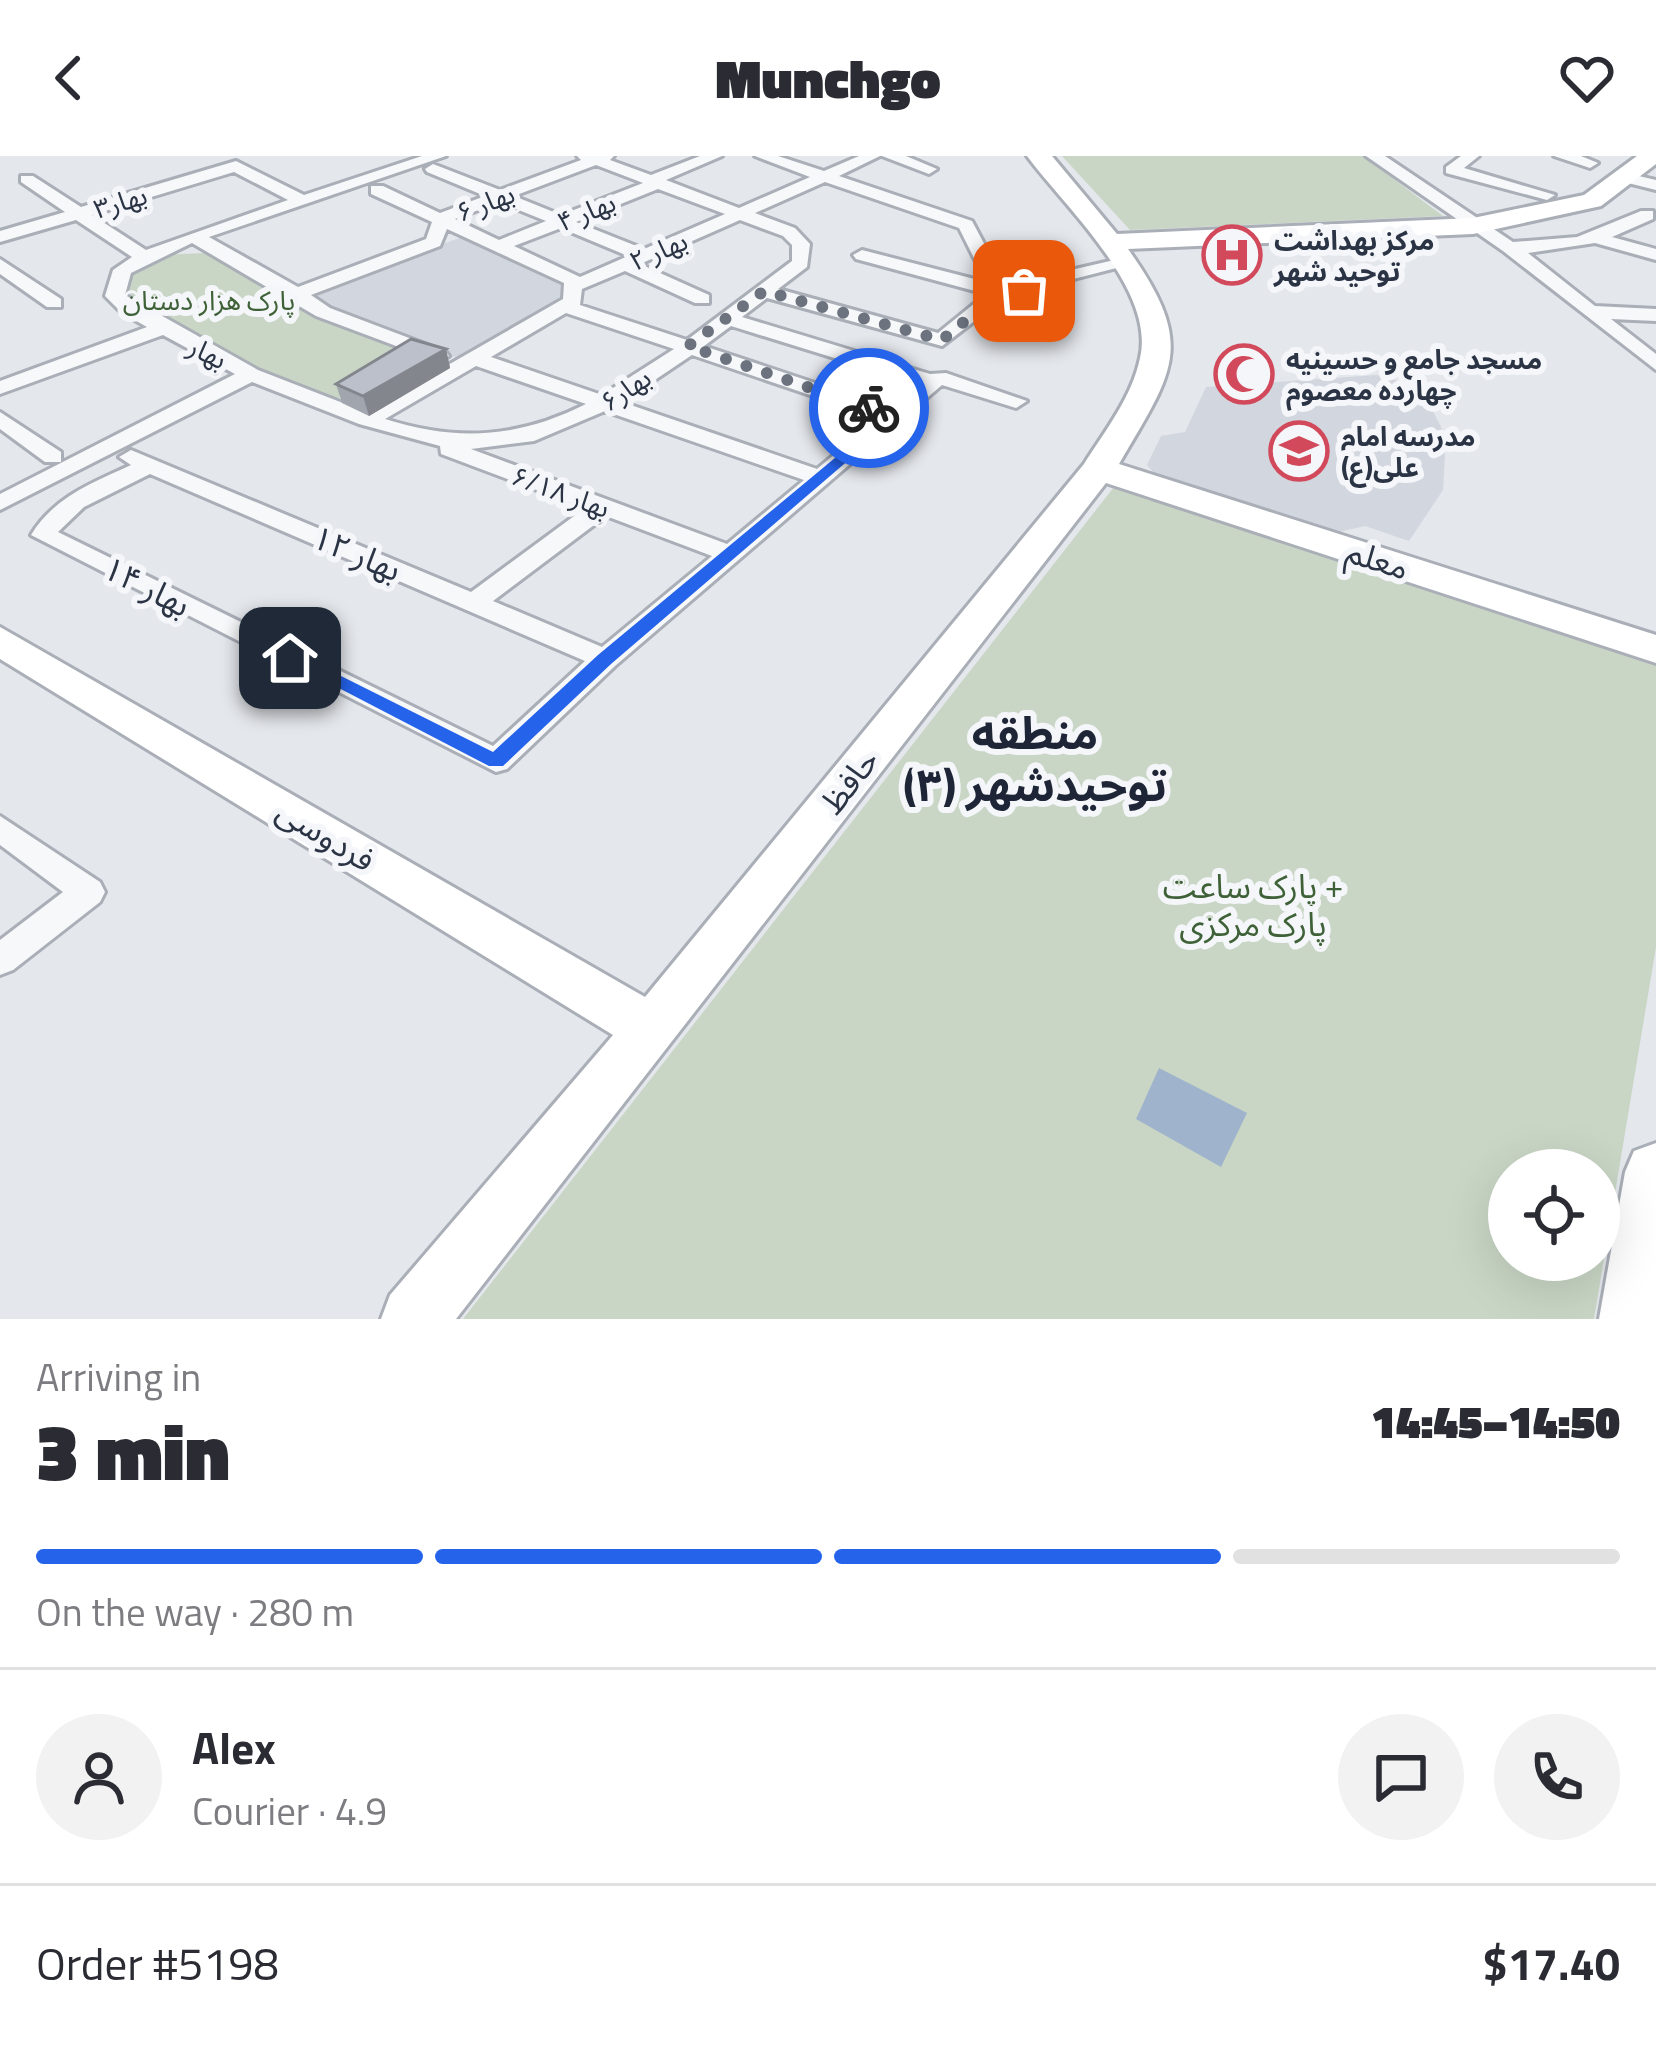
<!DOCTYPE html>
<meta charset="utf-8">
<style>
body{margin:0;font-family:"Titillium Web","Noto Sans Arabic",sans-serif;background:#f2f2f3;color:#2b2b33;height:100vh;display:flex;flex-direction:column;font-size:45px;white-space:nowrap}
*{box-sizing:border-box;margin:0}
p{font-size:39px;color:#7c7c81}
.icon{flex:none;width:66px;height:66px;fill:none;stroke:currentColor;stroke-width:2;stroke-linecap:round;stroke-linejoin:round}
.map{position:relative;height:1163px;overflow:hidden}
.panel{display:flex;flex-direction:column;background:#fff;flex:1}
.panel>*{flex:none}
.buttons{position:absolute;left:1488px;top:993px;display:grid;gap:24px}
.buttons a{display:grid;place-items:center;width:132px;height:132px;border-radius:50%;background:#fff;box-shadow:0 12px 48px #0002;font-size:60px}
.pin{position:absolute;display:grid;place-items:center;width:102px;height:102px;color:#fff;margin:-51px;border-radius:24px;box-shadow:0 6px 18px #0006}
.courier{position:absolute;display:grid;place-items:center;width:120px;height:120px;margin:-60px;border:9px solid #2563eb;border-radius:50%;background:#fff;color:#222;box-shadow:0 3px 15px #0007}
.headline em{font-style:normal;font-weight:800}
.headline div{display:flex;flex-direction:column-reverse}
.headline{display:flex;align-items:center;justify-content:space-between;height:204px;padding:0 36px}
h1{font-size:78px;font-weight:800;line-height:90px}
.bar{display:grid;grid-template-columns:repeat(4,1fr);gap:18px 12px;align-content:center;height:144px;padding:0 36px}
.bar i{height:15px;border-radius:9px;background:#e1e1e2}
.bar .selected{background:#2563eb}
.bar p{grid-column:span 4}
.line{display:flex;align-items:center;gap:30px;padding:0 36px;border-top:3px solid #e1e1e2}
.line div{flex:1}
.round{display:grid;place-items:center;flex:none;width:126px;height:126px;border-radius:63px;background:#f2f2f3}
header{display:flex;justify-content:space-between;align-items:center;height:156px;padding:0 36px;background:#fff;font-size:54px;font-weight:800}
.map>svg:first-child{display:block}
.built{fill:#d2d6de}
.green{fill:#c9d6c5;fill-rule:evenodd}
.water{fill:#9fb4cc}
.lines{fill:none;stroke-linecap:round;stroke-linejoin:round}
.street-casing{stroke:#a9aeb7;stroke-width:6}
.secondary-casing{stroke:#a9aeb7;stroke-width:6}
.street{fill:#f7f8fa;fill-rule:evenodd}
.secondary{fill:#fff;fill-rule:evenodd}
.wall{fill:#a1a5ae}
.shaded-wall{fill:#83868d}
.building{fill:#bbc0ca;stroke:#83868d;stroke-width:3}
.route{fill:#2563eb}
.done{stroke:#6c737f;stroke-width:12;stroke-dasharray:0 21.6}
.labels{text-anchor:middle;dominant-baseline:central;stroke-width:12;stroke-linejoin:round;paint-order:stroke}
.far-street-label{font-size:27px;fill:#2b3445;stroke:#f4f6f9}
.far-poi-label{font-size:27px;font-weight:bold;fill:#2b3445;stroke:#f4f6f9;text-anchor:start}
.far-park-label{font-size:27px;fill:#3f6138;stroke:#f4f6f9}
.street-label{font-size:33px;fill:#2b3445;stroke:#f4f6f9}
.park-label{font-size:33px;fill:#3f6138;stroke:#f4f6f9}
.district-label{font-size:45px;font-weight:bold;fill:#1d2536;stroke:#f4f6f9}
</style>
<header><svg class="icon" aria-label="back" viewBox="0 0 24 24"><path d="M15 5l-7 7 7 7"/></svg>Munchgo<svg class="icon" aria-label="heart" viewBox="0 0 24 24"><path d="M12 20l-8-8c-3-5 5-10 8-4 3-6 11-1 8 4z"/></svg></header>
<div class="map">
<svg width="1656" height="1163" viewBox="0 0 1656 1163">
<rect width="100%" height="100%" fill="#e4e7ec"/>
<!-- built -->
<g class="built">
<path d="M462,81L566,131L567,144L471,200L449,201L317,148L319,133Z"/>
<path d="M1377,219L1421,231L1446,281L1443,334L1409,385L1365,370L1339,376L1154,317L1147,309L1161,280L1185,276L1206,231Z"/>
</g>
<!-- green -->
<g class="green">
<path d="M1062,0H1363L1443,60L1130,74Z"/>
<path d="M206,97L304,151L418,196L337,243L255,211L139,149L127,133L128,118L160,99Z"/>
<path d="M1121,322L1656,491V791L1594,1163H463ZM1509,1014H1599V1104H1509Z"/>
</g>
<!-- water -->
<path class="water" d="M1159,912L1247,957L1221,1011L1136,963Z"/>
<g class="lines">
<!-- street casing -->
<g class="street-casing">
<g id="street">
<path d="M422,0H446L209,81L298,131L426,83L432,66L371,38V30H383L440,57L485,40L427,16L425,13L433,8L500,34L581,4L577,0H614L610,4L651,19L700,0H722L666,24L739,52L810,21L755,0H778L824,15L859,0H880L839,20L972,65L1006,129L1123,102L1132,108L1007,140L942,190L767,142L742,161L930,218L946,217L1027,245L1016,252L942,229L615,510L507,613L496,616L31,379C54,341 92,327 131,309L119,301L131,294L471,436L585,352L441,298L440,290L359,268L252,226L0,354V338L235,218L163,179L0,238V225L147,171L122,157L105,140L113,114L132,101L76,64L0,86V75L65,56L21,26V20H33L81,51L236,5L304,39ZM596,9L643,27L561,59L514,40ZM234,16L288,44L146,94L92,59ZM825,26L959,72L986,126L862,94L853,99L856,103L986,138L938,177L778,133L807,111L810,88L795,72L755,57ZM658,33L725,58L644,93L576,66ZM499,46L546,65L499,84L455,63ZM740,64L783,80L792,89V105L687,184L580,149L582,133L625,115L695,147H709V139L640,108ZM561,72L628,100L580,121L514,90ZM447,73L564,127L563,143L366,256L258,214L125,139L131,117L192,87L316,160L439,206L449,200L446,196L330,152L311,139L440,90ZM566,157L674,193L602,239L491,201ZM731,170L918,228L890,252L704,190ZM692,199L878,262L817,313L622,246ZM476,210L586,248C518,282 458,286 385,263ZM605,255L804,324L727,388L471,293L534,285ZM150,318L585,505L493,590L58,376L84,351ZM606,360L712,400L602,491L493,445Z"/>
<path d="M882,0H906L937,13L929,18Z"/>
<path d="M1366,0H1385L1513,86L1577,81L1641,55H1653V63L1612,81L1656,93V104L1595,87L1528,97L1595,150L1656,153V165L1611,163L1656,198V214L1503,95Z"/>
<path d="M1461,0H1479L1464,12L1555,39L1547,44L1446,17V11Z"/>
<path d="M1554,0H1581L1598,7L1590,12Z"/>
<path d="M1626,17L1656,24V34L1620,25V19Z"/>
<path d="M0,103L61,143V151H47L0,118Z"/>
<path d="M0,256L61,296V306H45L0,273Z"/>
<path d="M0,660L100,726L105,736L100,746L13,814L0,819V784L63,736L0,689Z"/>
</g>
</g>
<!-- secondary casing -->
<g class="secondary-casing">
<g id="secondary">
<path d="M1027,0H1052L1117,78L1473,62L1584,39L1637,0H1656V8L1601,50L1473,78L1128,93C1197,190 1174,214 1119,308L1656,479V507L1106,327L456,1163H381L390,1139L613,879L0,503V471L645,841L1084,308C1105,275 1132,241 1140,202C1156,134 1065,51 1027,0Z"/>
<path d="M1656,987V1163H1599L1625,1016L1634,995Z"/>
</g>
</g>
<!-- street -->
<use href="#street" class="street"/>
<!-- secondary -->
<use href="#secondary" class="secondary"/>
</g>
<!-- wall -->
<path class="wall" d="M446,193L450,212L369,260L342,247L336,228Z"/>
<!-- shaded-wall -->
<path class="shaded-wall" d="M446,193L450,212L369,260L363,240Z"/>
<!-- building -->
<path class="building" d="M411,183L446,193L363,240L336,228Z"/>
<!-- route -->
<path class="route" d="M869,248L900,260L611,508L503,610H489L281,502L297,498L493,596L598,499L883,262L864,255Z"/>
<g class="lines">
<!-- done -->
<path class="done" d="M869,252L688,190L764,135L942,184L1000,136L1024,135"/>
</g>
<!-- icons -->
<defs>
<g id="hospital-ring" transform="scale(3)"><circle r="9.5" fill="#f4f6f9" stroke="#d1495b" stroke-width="1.5"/><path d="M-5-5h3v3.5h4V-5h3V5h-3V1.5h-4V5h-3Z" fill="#d1495b"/></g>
<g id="mosque-ring" transform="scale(3)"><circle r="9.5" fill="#f4f6f9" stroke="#d1495b" stroke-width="1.5"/><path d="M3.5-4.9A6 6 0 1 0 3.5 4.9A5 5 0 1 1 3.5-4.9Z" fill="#d1495b"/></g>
<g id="school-ring" transform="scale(3)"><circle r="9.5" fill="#f4f6f9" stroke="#d1495b" stroke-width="1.5"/><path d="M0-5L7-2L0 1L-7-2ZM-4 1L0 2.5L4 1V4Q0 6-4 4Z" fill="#d1495b"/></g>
</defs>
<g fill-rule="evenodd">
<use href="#hospital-ring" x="1232" y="99"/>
<use href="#mosque-ring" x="1244" y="218"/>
<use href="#school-ring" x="1299" y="295"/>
</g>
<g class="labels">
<!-- far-street labels -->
<g class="far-street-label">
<text transform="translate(120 45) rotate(-17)">بهار۳</text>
<text transform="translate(485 46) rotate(-21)">بهار ۶</text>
<text transform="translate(586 55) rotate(-22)">بهار ۴</text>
<text transform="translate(658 94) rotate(-23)">بهار ۲</text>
<text transform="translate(208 196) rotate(26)">بهار</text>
<text transform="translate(625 233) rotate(-34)">بهار۶</text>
<text transform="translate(561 335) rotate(20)">بهار ۶/۱۸</text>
</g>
<!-- far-poi labels -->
<g class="far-poi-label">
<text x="1274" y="83">مرکز بهداشت<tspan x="1274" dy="31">توحید شهر</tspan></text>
<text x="1286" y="202">مسجد جامع و حسینیه<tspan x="1286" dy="31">چهارده معصوم</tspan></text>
<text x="1341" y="279">مدرسه امام<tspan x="1341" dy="31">علی(ع)</tspan></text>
</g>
<!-- far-park labels -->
<g class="far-park-label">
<text x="209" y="143">پارک هزار دستان</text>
</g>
<!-- street labels -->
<g class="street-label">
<text transform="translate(357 397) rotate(23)">بهار ۱۲</text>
<text transform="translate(1378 403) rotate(18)">معلم</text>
<text transform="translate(147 430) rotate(27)">بهار ۱۴</text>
<text transform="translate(849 625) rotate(-52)">حافظ</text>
<text transform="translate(326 679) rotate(31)">فردوسی</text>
</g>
<!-- park labels -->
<g class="park-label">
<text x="1253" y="730">پارک ساعت +<tspan x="1253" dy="38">پارک مرکزی</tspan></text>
</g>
<!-- district labels -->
<g class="district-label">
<text x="1035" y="576">منطقه<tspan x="1035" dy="52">توحیدشهر (۳)</tspan></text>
</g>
</g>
</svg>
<div class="buttons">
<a><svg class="icon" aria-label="locate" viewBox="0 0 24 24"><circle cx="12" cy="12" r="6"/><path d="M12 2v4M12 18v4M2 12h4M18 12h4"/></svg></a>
</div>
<div class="pin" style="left:1024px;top:135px;background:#ea580c"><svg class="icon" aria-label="bag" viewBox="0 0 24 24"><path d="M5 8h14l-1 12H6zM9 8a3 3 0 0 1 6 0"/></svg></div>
<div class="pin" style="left:290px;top:502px;background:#1f2937"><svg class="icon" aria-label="home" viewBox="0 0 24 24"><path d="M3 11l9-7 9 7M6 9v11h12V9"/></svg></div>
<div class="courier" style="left:869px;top:252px"><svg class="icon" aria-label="bike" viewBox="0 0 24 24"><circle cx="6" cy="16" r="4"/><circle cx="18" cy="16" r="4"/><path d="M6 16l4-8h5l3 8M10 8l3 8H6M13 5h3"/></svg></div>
</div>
<section class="panel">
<div class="headline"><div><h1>3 min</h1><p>Arriving in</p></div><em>14:45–14:50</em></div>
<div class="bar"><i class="selected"></i><i class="selected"></i><i class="selected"></i><i></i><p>On the way · 280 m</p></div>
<div class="line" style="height:216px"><a class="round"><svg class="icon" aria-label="person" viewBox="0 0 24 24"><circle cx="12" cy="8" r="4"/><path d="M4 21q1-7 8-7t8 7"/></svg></a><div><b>Alex</b><p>Courier · 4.9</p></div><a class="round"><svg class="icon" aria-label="chat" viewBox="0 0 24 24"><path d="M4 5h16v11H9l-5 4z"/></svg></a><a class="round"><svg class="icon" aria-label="phone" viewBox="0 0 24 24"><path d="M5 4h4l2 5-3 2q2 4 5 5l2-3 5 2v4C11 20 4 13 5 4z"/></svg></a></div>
<div class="line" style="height:156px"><div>Order #5198</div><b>$17.40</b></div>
</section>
